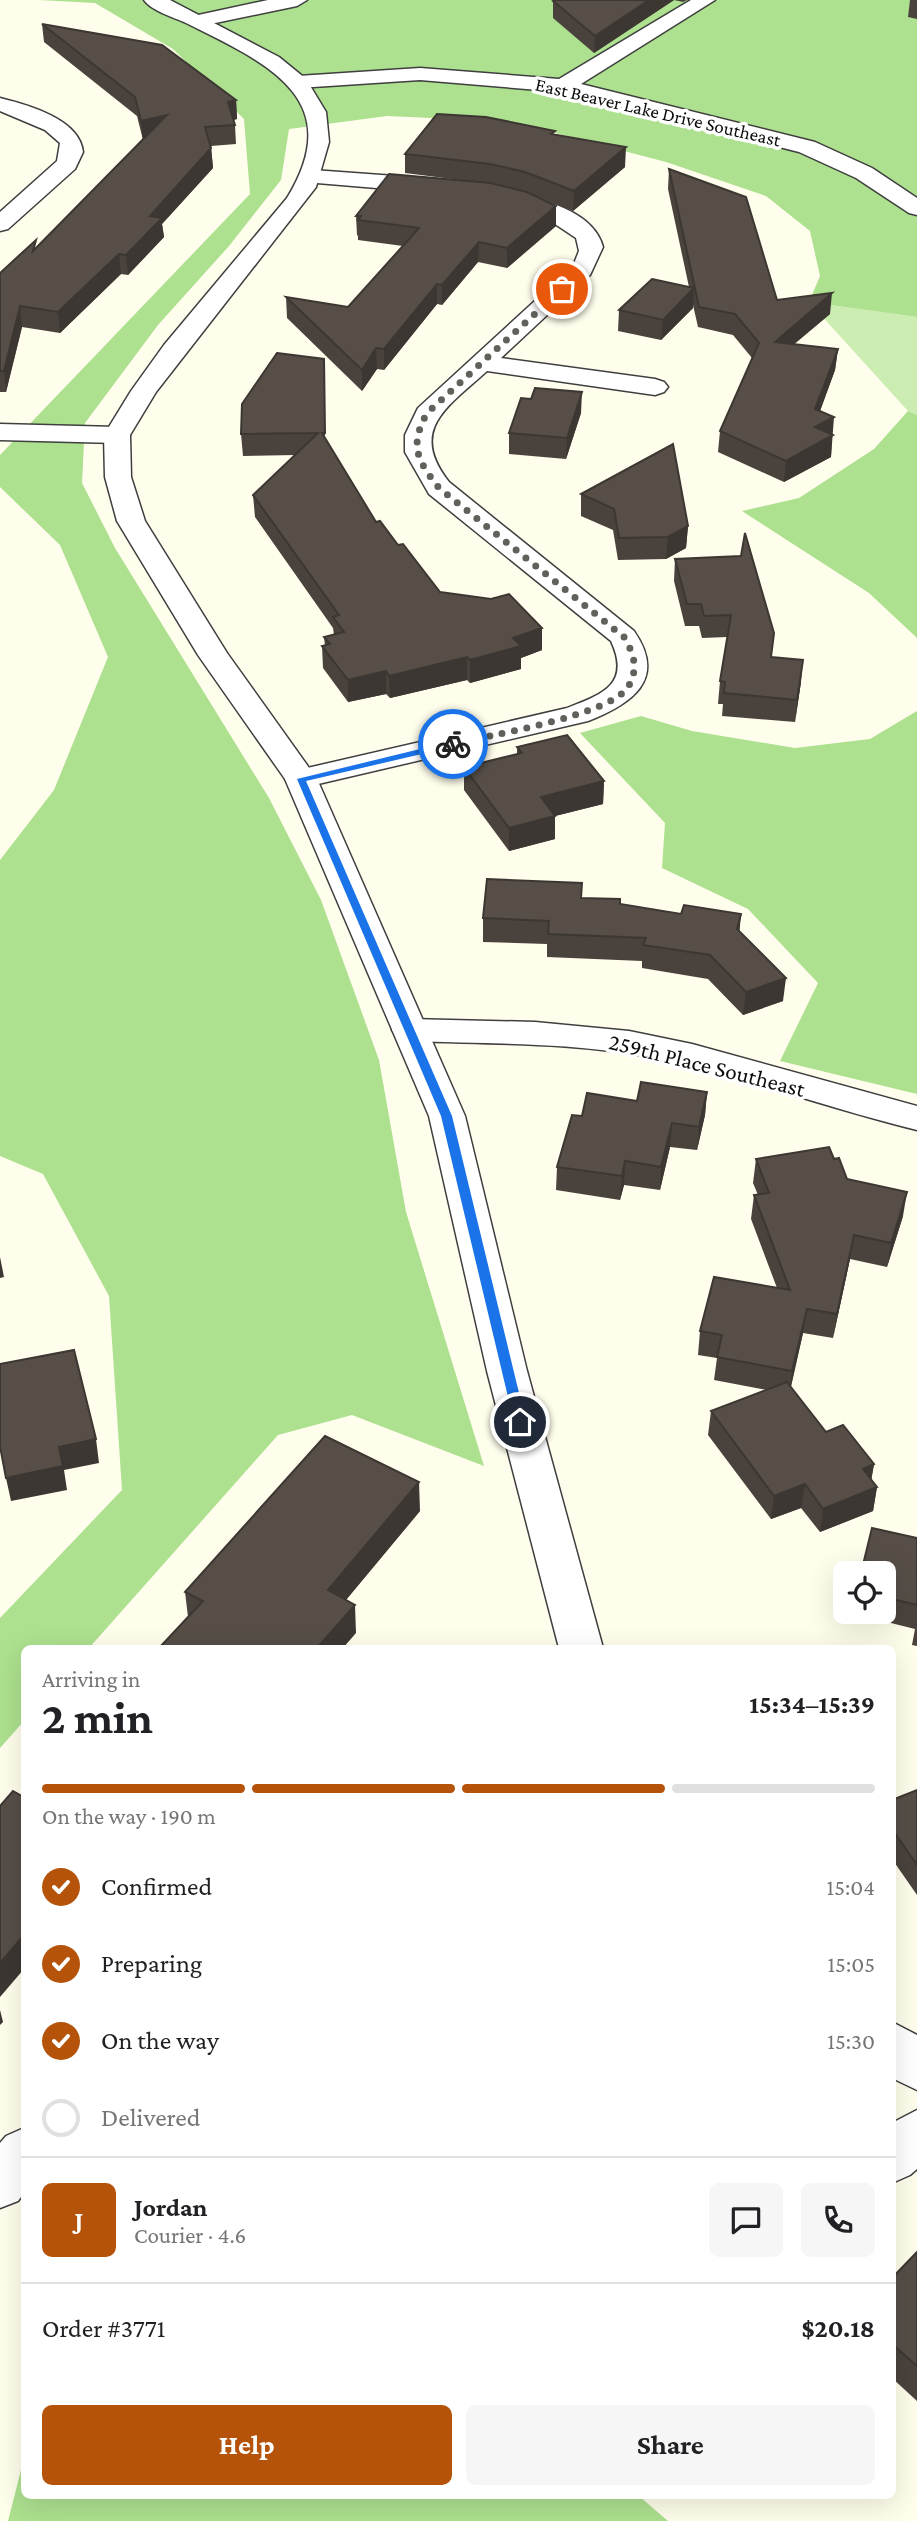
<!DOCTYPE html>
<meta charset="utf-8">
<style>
body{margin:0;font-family:"Crimson Pro",serif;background:#f6f6f6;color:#202124;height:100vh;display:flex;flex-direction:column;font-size:26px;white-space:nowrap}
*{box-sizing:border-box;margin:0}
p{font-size:23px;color:#757577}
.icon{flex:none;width:38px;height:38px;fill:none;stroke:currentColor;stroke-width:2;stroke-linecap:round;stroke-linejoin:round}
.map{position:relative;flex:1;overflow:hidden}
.side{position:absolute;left:21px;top:1645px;width:875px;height:854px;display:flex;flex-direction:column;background:#fff;border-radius:10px;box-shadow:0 7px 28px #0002}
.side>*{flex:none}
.tools{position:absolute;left:833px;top:1561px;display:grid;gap:14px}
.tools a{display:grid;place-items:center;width:63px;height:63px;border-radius:10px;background:#fff;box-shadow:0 7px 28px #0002;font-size:35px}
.pin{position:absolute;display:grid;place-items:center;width:60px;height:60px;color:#fff;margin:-30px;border:4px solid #fff;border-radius:50%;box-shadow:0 2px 7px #0007}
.courier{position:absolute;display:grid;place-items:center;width:70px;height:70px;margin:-35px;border:5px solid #1a73e8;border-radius:50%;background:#fff;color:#222;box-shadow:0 2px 9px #0007}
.head em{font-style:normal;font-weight:700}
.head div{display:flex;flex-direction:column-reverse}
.head{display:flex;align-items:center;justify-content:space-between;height:119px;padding:0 21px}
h1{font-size:46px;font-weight:700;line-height:52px}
.bar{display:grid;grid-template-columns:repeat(4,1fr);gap:10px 7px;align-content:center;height:84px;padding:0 21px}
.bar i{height:9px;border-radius:5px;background:#e0e0e0}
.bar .active{background:#b45309}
.bar p{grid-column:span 4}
.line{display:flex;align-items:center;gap:18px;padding:0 21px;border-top:2px solid #e0e0e0}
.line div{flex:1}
.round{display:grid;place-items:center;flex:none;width:74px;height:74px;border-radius:10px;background:#f6f6f6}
ol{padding:0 21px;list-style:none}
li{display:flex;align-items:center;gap:21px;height:77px}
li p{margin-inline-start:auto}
li .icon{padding:7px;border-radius:50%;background:#b45309;color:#fff;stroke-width:4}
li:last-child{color:#757577}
li i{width:38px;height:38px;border:4px solid #e0e0e0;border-radius:50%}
.cta{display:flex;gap:14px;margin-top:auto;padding:14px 21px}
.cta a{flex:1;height:80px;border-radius:10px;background:#b45309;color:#fff;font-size:28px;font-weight:700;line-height:80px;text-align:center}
.cta a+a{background:#f6f6f6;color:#202124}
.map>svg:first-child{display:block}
.green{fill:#ccedb1}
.forest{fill:#ade08f}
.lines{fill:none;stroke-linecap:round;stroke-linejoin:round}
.minor-casing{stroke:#3f3f3f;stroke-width:3}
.tertiary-casing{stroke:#3f3f3f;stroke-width:3}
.minor{fill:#fff;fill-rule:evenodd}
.tertiary{fill:#fff;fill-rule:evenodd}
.wall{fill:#4a433d}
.shaded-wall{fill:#3c3732}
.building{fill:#564e47;stroke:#3c3732;stroke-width:2}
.route{fill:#1a73e8}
.done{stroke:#61605a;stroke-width:7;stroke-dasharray:0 12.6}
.labels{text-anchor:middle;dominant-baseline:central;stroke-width:7;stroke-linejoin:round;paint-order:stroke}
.far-street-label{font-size:19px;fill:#0c0c0c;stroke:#fff}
.street-label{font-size:23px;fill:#0c0c0c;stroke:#fff}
</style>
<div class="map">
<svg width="917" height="2521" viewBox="0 0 917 2521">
<rect width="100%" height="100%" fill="#fffdeb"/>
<!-- green -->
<path class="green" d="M809,302L917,317V415L908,411Z"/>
<!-- forest -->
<g class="forest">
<path d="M39,0H917V317L809,302L820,276L810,231L766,196L666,162L548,131L477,120L387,116L289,129L281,180L229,246L158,325L85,423L82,483L115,548L269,798L321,900L379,1060L406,1212L484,1466L352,1415L278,1435L89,1648H24V1721L0,1748V1618L122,1490L109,1296L43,1174L0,1156V860L54,790L108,657L60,545L0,487V455L250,194L244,119L173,49L95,3Z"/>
<path d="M908,411L917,415V638L869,593L742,511L799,498L874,449Z"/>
<path d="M917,711V1094L780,1061L818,983L748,909L662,868L665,823L580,733L641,716L692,731L795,748L870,739Z"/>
<path d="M22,2466H24V2496H639L668,2521H8Z"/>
</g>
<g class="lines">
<!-- minor casing -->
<g class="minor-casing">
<g id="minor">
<path d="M268,0H307L297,6L196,27L186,21L189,17Z"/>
<path d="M691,0H715L581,84L815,142L872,168L917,198V215L909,213L856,178L799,152L563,92L420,80L298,88L288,82L298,76L420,68L559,79Z"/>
<path d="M0,98C28,105 80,119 83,152L75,169L8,229L0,231V212L57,161L60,143L45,130L0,111Z"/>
<path d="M313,170L436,179L447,186L436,193L305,182L302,177L305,172Z"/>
<path d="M506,191C539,199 593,209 603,247L590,275L501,358L655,379L664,382L668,387L664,392L655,395L487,371C449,406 407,429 449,482L634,631C668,680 631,704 588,721L301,788L290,786L285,779L290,772L567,708C603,694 631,684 611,641L429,494L405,452V435L418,408L573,266L579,251L576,238L546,218L498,203L495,198Z"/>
<path d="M0,424L117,427L126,429L130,435L126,441L117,443L0,440Z"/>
<path d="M410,1019L535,1022L629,1031L692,1044L917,1106V1130C831,1109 747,1078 660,1059C578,1042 493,1044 410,1041L398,1038L392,1030L398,1022Z"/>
<path d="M917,2110V2169L910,2175L892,2183V2123Z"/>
<path d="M24,2128V2193L18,2201L0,2208V2143L6,2136Z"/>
</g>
</g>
<!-- tertiary casing -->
<g class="tertiary-casing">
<g id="tertiary">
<path d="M144,0H170L279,57L306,79L326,112L329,142L316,187L156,392L130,435L131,477L145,521L227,653L317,779L465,1116L527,1371L603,1648H559L487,1371L429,1116L285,779L198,655L117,521L105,477L104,435L131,391L164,345L287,198C349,97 264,62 186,23C173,17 152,11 144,0Z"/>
<path d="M892,2022L917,2035V2090L892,2078Z"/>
</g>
</g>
<!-- minor -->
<use href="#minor" class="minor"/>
<!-- tertiary -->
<use href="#tertiary" class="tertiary"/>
</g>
<!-- wall -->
<g class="wall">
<path d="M555,0H687L683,2L674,0L594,53L553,18V1Z"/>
<path d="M910,0H917V19L908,17Z"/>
<path d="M42,24L236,100L237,119L233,120L235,125L236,144L211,146L213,168L162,224L164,237L128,275L121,274L60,333L22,327L6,392H0V273L37,247L143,140L137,116L44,42Z"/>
<path d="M555,135L625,167L573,211L528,193L556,206V226L507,268L478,262L442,305L437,304L384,370L377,369L362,391L287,318L286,297L348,307L403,246L358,240V236L357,235L356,216L476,182L405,173V154Z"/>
<path d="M669,169L777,300L830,314L794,344L838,349L835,370L820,411L832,435L831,457L784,482L718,452L720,431L752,358L733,335L698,327L693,305V308L661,340L618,331L619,310L689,287L668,189Z"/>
<path d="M325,380V438L376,522L398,545L440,592L542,650L521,658V669L470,683L467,680L390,698L386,694L348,702L323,668L322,646H325L324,637L334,635L333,628L255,517L253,495L296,455L243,456L241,434Z"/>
<path d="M581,413L566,459L509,454V433Z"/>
<path d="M581,494L688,526L686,548L666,559L618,560L613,530L581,516Z"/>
<path d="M675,559L772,657L801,682L795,722L722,716L723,704H718L720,681L727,637L702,638L699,626H685L674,581Z"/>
<path d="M517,747L604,781L603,804L555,816V839L509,851L464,790V767L517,754Z"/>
<path d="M581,898L681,914H741L739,931L783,1001L743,1015L708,979L642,968V961L547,957V944L483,942V918Z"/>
<path d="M707,1092L705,1115L697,1150L670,1147L660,1190L624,1185L620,1200L556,1190L557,1167L582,1116L637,1101Z"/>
<path d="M756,1159H834L847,1179L903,1216L887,1267L850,1259L833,1338L803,1333L791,1387L826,1432L874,1464L871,1480L877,1487L873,1511L820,1532L801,1508L771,1519L708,1435L711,1411L767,1390L714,1380L717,1358L698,1355L700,1331L777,1288L751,1219L754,1195H758L753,1183Z"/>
<path d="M420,1511L346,1600L356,1633L188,1617L185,1592Z"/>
<path d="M917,1538V1646L912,1645L915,1629L879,1620L881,1612H884V1573Z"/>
<path d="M917,1790V1895L892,1859V1800Z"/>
<path d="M917,2252V2401L892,2378V2278Z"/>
</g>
<!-- shaded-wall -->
<g class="shaded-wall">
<path d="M649,0H674L594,53L595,36Z"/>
<path d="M236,100L237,119L229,121L228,102Z"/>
<path d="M167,115L143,140L141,121Z"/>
<path d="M626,147L625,167L573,211L574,191Z"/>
<path d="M211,148L213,168L162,224L164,237L128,275L126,255L150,216Z"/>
<path d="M556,206V226L507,268V248Z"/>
<path d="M479,242L478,262L442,305V285Z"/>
<path d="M119,254L121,274L60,333L58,312Z"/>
<path d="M437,284V304L384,370V349Z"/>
<path d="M694,288L693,308L661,340L663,320Z"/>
<path d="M832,293L830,314L773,362L775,342Z"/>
<path d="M20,306L22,327L6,392L4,371Z"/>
<path d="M376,348L377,369L362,391V370Z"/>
<path d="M838,349L835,370L813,430L815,409Z"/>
<path d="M582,392L581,413L566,459L567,438Z"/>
<path d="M834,417L831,457L784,482L786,461L815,427Z"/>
<path d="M688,526L686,548L666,559L668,537Z"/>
<path d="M542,628V650L521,658V669L470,683V660L513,638Z"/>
<path d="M467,657V680L390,698L389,676Z"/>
<path d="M803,660L801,682L795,722L797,700Z"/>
<path d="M386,671V694L348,702V680Z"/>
<path d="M604,781L603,804L555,816V839L509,851V828L541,797Z"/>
<path d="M741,914L739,937L737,929Z"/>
<path d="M786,978L783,1001L743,1015L746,992Z"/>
<path d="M707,1092L705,1115L697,1150L699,1127Z"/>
<path d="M672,1123L670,1147L660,1190L661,1167Z"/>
<path d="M625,1161L624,1185L620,1200L622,1176Z"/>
<path d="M907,1192L903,1216L887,1267L891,1243Z"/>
<path d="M854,1235L850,1259L833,1338L837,1314Z"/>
<path d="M0,1257L4,1277L0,1278Z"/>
<path d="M807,1309L803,1333L789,1394L792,1371Z"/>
<path d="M96,1439L99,1463L64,1470L67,1490L11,1501L6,1478L59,1447Z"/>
<path d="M874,1464L870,1488L863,1469Z"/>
<path d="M419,1482L420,1511L330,1619L328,1590Z"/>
<path d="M805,1484L801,1508L771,1519L774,1496Z"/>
<path d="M877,1487L873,1511L820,1532L823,1509Z"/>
<path d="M355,1605L356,1633L343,1648H317Z"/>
<path d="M24,1935V1969L0,1997V1963Z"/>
<path d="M0,2010L3,2022L0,2025Z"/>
</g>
<!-- building -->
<g class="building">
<path d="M555,0H649L595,36L553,1Z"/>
<path d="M42,24L162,45L236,100L228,102L235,125L205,127L211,148L150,216L162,218L126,255L119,254L58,312L20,306L4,371H0V273L36,240L33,251L167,115L141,121L135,97Z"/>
<path d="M437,114L486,117L555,131L551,134L626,147L574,191L525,172L490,164L405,154Z"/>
<path d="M669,169L746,197L777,300L832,293L775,342L838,349L815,409L834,417L815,427L833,435L786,461L720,431L759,343L735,314L699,307Z"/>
<path d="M389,174L491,183L527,192L556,206L507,248L479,242L442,285L437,284L384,349L376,348L362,370L286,297L348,307L419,228L358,220L361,216H356Z"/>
<path d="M652,279L694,288L663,320L619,310Z"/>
<path d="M277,353L324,359L325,433H322L376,522L380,521L398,545L403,544L440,592L491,599L509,594L542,628L513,638L521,646L470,660L467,657L389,676L386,671L348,680L322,646L330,644L324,637L344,632L333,617L339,615L253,495L318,433L241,434L242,404Z"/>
<path d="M535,388L582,392L567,438L509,433L521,398L531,399Z"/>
<path d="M673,444L688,526L668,537L619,538L614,509L581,494Z"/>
<path d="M745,533L774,633L771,657L803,660L797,700L724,693L725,682L720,681L731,615L704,616L701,604H687L675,559L741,556Z"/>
<path d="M567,735L604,781L541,797L555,816L509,828L464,767L522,753L517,747Z"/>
<path d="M487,879L582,883L581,898L620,899V904L681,914L684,905L741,914L737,929L786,978L746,992L710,955L643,945L646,938L548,934L549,921L483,918Z"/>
<path d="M641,1082L707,1092L699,1127L672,1123L661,1167L625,1161L622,1176L557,1167L572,1115L582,1116L587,1093L637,1101Z"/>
<path d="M829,1147L834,1159L839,1158L847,1179L907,1192L891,1243L854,1235L837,1314L807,1309L792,1371L717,1357L722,1335L700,1331L714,1277L790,1290L754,1195L769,1193L756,1159Z"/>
<path d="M74,1350L96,1439L59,1447L63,1466L6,1478L0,1446V1364Z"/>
<path d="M787,1382L826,1432L843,1425L874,1464L863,1469L877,1487L823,1509L805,1484L774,1496L711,1411Z"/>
<path d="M325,1436L419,1482L328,1590L355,1605L317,1648H159L203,1601L185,1592Z"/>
<path d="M872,1528L917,1538V1605L884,1597L886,1585H884V1573H861Z"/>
<path d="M917,1790V1865L892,1829V1800Z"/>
<path d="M13,1791L22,1796L24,1793V1935L0,1963V1806Z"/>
<path d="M917,2252V2366L892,2344V2278Z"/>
</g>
<!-- route -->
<path class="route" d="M453,741L456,746L306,781L452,1116L526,1422L520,1426L514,1422L441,1116L297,779Z"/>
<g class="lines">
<!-- done -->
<path class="done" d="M453,744C489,735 609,716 628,687C639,669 634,654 624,637L439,488C417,460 409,446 427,413L562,289"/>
</g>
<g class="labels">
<!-- far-street labels -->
<g class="far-street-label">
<text transform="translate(658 112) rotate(13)">East Beaver Lake Drive Southeast</text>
</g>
<!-- street labels -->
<g class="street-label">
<text transform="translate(707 1065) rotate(14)">259th Place Southeast</text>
</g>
</g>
</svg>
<div class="tools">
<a><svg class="icon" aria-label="locate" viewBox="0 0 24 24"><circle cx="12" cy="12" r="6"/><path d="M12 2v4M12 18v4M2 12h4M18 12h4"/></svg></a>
</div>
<div class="pin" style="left:562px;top:289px;background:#ea580c"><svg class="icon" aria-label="bag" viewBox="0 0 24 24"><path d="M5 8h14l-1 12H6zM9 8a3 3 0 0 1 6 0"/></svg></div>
<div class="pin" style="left:520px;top:1422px;background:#1f2937"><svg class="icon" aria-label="home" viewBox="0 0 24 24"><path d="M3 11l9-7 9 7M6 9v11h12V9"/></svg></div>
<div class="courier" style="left:453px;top:744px"><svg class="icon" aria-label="bike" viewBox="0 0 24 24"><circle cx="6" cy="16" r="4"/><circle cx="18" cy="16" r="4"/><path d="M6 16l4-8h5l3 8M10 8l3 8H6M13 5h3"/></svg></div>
<section class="side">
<div class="head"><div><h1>2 min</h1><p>Arriving in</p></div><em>15:34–15:39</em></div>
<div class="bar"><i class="active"></i><i class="active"></i><i class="active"></i><i></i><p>On the way · 190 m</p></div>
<ol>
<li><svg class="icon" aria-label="check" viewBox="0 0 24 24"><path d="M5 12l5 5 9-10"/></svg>Confirmed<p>15:04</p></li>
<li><svg class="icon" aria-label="check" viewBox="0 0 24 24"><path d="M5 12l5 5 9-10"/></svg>Preparing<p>15:05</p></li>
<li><svg class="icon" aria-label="check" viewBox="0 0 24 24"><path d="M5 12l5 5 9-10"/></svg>On the way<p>15:30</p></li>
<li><i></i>Delivered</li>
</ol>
<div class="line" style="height:126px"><b class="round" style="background:#b45309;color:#fff">J</b><div><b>Jordan</b><p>Courier · 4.6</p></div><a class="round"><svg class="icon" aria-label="chat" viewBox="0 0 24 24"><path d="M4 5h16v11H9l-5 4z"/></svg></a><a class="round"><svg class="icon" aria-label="phone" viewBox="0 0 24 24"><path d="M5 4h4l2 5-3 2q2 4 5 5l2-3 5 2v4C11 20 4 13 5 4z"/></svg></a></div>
<div class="line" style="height:91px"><div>Order #3771</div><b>$20.18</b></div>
<div class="cta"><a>Help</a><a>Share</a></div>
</section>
</div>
